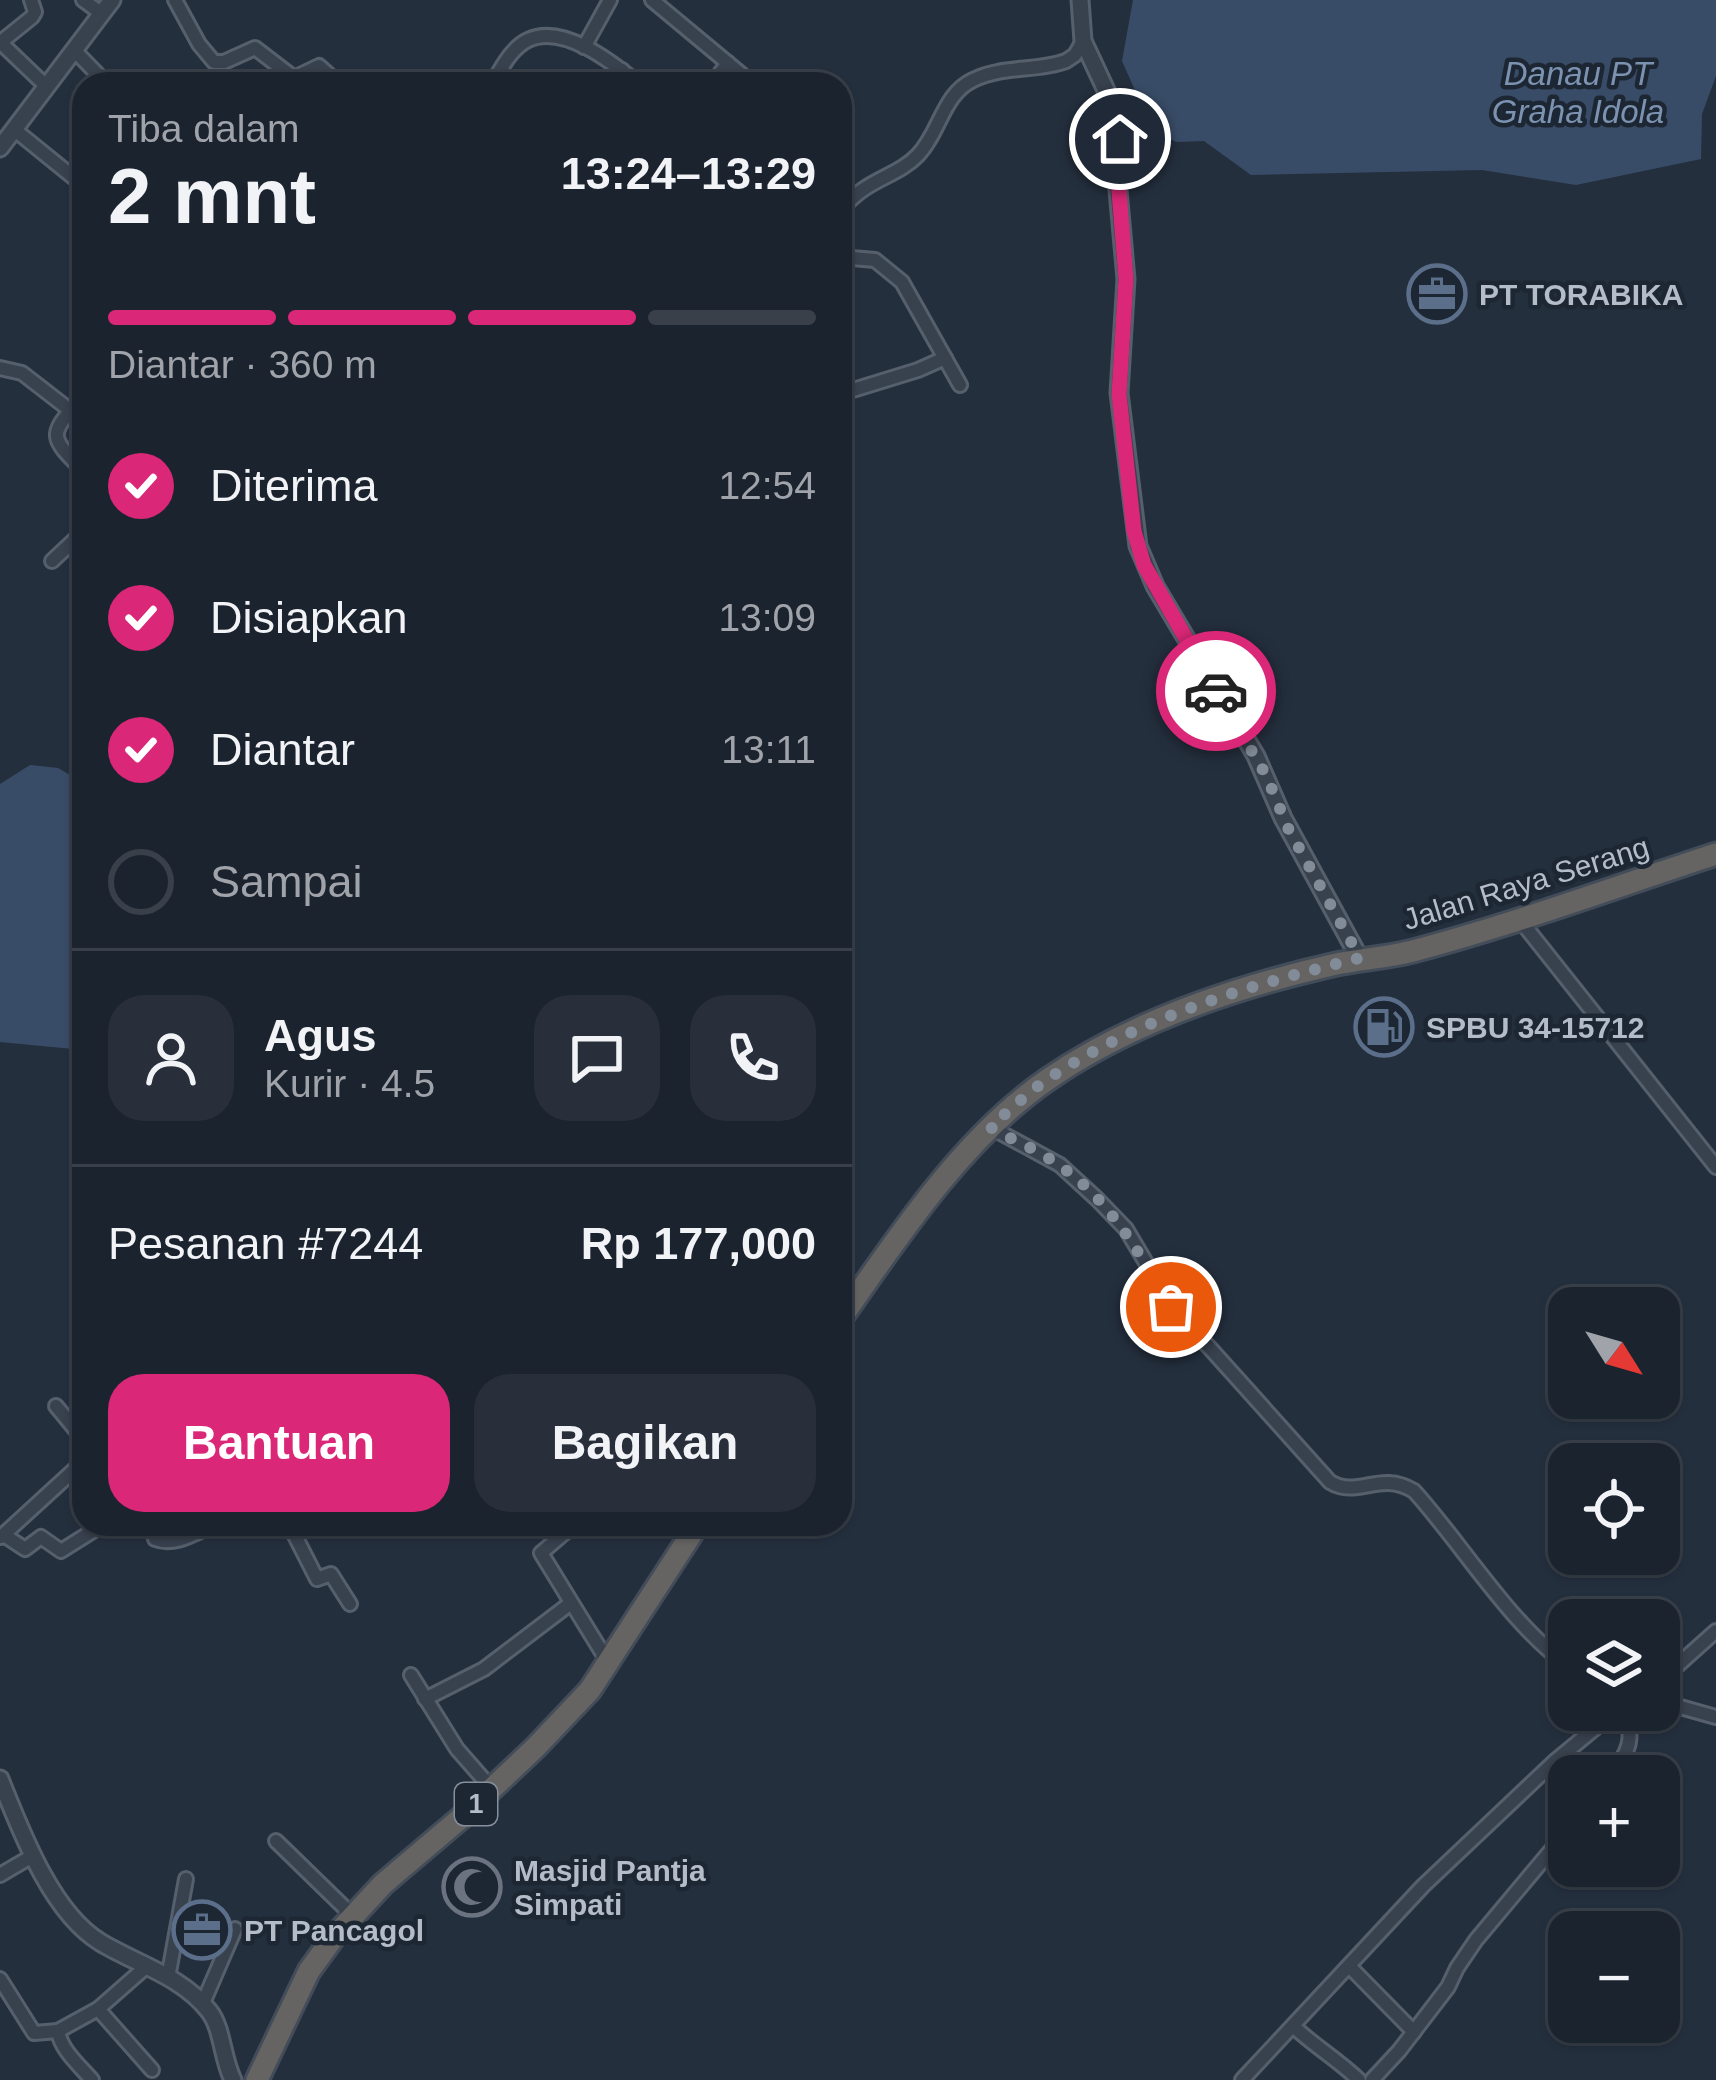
<!DOCTYPE html>
<html lang="id">
<meta charset="utf-8">
<style>
body{margin:0;font-family:Helvetica,sans-serif;background:#282f3a;color:#f1f3f6;height:100vh;display:flex;flex-direction:column;font-size:45px;white-space:nowrap}
*{box-sizing:border-box;margin:0}
p{font-size:39px;color:#a0a4aa}
.icon{flex:none;width:66px;height:66px;fill:none;stroke:currentColor;stroke-width:2;stroke-linecap:round;stroke-linejoin:round}
.map{position:relative;flex:1;overflow:hidden}
.details{position:absolute;left:72px;top:72px;width:780px;height:1464px;display:flex;flex-direction:column;background:#1b232e;border-radius:36px;box-shadow:0 3px 9px #0004,0 0 0 3px #39404a}
.details>*{flex:none}
.needle{width:78px;rotate:127deg}
.buttons{position:absolute;left:1548px;top:1287px;display:grid;gap:24px}
.buttons a{display:grid;place-items:center;width:132px;height:132px;border-radius:24px;background:#1b232e;box-shadow:0 3px 9px #0004,0 0 0 3px #39404a;font-size:60px}
.pin{position:absolute;display:grid;place-items:center;width:102px;height:102px;color:#fff;margin:-51px;border:6px solid #fff;border-radius:50%;box-shadow:0 3px 12px #0007}
.courier{position:absolute;display:grid;place-items:center;width:120px;height:120px;margin:-60px;border:9px solid #db2777;border-radius:50%;background:#fff;color:#222;box-shadow:0 3px 15px #0007}
.summary em{font-style:normal;font-weight:800}
.summary div{display:flex;flex-direction:column-reverse}
.summary{display:flex;align-items:center;justify-content:space-between;height:204px;padding:0 36px}
h1{font-size:78px;font-weight:800;line-height:90px}
.bar{display:grid;grid-template-columns:repeat(4,1fr);gap:18px 12px;align-content:center;height:144px;padding:0 36px}
.bar i{height:15px;border-radius:9px;background:#39404a}
.bar .on{background:#db2777}
.bar p{grid-column:span 4}
.line{display:flex;align-items:center;gap:30px;padding:0 36px;border-top:3px solid #39404a}
.line div{flex:1}
.round{display:grid;place-items:center;flex:none;width:126px;height:126px;border-radius:36px;background:#282f3a}
ol{padding:0 36px;list-style:none}
li{display:flex;align-items:center;gap:36px;height:132px}
li p{margin-inline-start:auto}
li .icon{padding:12px;border-radius:50%;background:#db2777;color:#fff;stroke-width:4}
li:last-child{color:#a0a4aa}
li i{width:66px;height:66px;border:6px solid #39404a;border-radius:50%}
.button{display:flex;gap:24px;margin-top:auto;padding:24px 36px}
.button a{flex:1;height:138px;border-radius:36px;background:#db2777;color:#fff;font-size:48px;font-weight:800;line-height:138px;text-align:center}
.button a+a{background:#282f3a;color:#f1f3f6}
.map>svg:first-child{display:block}
.water{fill:#394c67}
.lines{fill:none;stroke-linecap:round;stroke-linejoin:round}
.minor-casing{stroke:#565f6c;stroke-width:18}
.tertiary-casing{stroke:#565f6c;stroke-width:21}
.trunk-casing{stroke:#434c59;stroke-width:27}
.minor{stroke:#38414e;stroke-width:12}
.tertiary{stroke:#38414e;stroke-width:15}
.trunk{stroke:#656462;stroke-width:21}
.done{stroke:#828b98;stroke-width:12;stroke-dasharray:0 21.6}
.route{stroke:#db2777;stroke-width:15}
.labels{text-anchor:middle;dominant-baseline:central;stroke-width:9;stroke-linejoin:round;paint-order:stroke}
.shield{fill:#1d2633;stroke:#878f9c;stroke-width:3}
.shield-label{font-size:27px;font-weight:bold;fill:#b4bcc9}
.poi-label{font-size:30px;font-weight:bold;fill:#b4bcc9;stroke:#1d2633;text-anchor:start}
.street-label{font-size:30px;fill:#b4bcc9;stroke:#1d2633}
.water-label{font-size:33px;font-style:italic;fill:#7c92b1;stroke:#1d2633}
</style>
<div class="map">
<svg width="1716" height="2080" viewBox="0 0 1716 2080">
<rect width="100%" height="100%" fill="#242f3e"/>
<!-- water -->
<g class="water">
<path d="M1133,0H1716V76L1702,114L1701,159L1576,185L1482,170L1251,175L1204,141L1176,142L1153,131L1122,61Z"/>
<path d="M30,765L58,768L84,783V1050L0,1042V784Z"/>
</g>
<g class="lines">
<!-- minor casing -->
<g class="minor-casing">
<g id="minor">
<path d="M83,0L102,14"/>
<path d="M175,0L199,44L214,62H224L255,48L294,78L319,66L339,84"/>
<path d="M652,0L753,84"/>
<path d="M0,42L47,87"/>
<path d="M1,42L32,17L35,12L31,0"/>
<path d="M584,47L610,0"/>
<path d="M75,51L107,84"/>
<path d="M492,84C501,69 511,48 528,40C563,23 613,63 639,84"/>
<path d="M606,84L622,70"/>
<path d="M712,84L728,63"/>
<path d="M15,130L84,186"/>
<path d="M840,210C847,203 854,196 861,191C880,177 902,172 918,155C940,132 943,94 973,80C1003,65 1036,72 1066,61L1075,55L1083,41"/>
<path d="M840,257L875,260L902,282L960,385"/>
<path d="M0,368L22,373L71,411"/>
<path d="M84,394C52,434 44,433 84,471"/>
<path d="M840,394L918,370L945,358"/>
<path d="M52,561L84,531"/>
<path d="M1520,920L1716,1167"/>
<path d="M990,1127L1060,1165L1097,1199L1126,1229L1180,1320L1208,1346L1330,1482C1359,1499 1379,1470 1414,1491C1462,1544 1512,1627 1569,1666"/>
<path d="M840,1275L860,1292"/>
<path d="M56,1406L84,1440"/>
<path d="M151,1524L155,1539C175,1547 197,1532 216,1524"/>
<path d="M289,1524L317,1579L331,1574L350,1604"/>
<path d="M575,1524L541,1553L608,1662"/>
<path d="M4,1535L25,1549L41,1537L61,1551L104,1524"/>
<path d="M1,1537L84,1461"/>
<path d="M411,1675L457,1749L492,1789"/>
<path d="M1659,1682L1716,1631"/>
<path d="M425,1699L484,1669L571,1603"/>
<path d="M1659,1701L1716,1717"/>
<path d="M1611,1776C1628,1753 1637,1737 1622,1710"/>
<path d="M276,1841L353,1916"/>
<path d="M0,1875L34,1855"/>
<path d="M1349,1966L1414,2032"/>
<path d="M168,1978L186,1879"/>
<path d="M0,1979L34,2033L58,2031"/>
<path d="M203,2003L235,1929"/>
<path d="M98,2009L152,2070"/>
<path d="M1294,2027C1316,2047 1338,2060 1359,2080"/>
<path d="M92,2080C79,2065 61,2050 58,2031L98,2009L147,1966"/>
<path d="M1242,2080L1423,1886L1554,1762L1617,1710"/>
<path d="M1372,2080L1399,2051L1448,1987L1457,1968L1476,1940L1569,1829"/>
</g>
</g>
<!-- tertiary casing -->
<g class="tertiary-casing">
<g id="tertiary">
<path d="M1080,0L1083,41L1119,118L1120,156L1117,179L1126,279L1119,393L1138,546L1155,586L1256,756L1283,818L1360,959"/>
<path d="M0,148L112,0"/>
<path d="M0,1779C21,1831 51,1912 100,1942C136,1964 182,1976 209,2011C223,2029 222,2059 233,2080"/>
</g>
</g>
<!-- trunk casing -->
<g class="trunk-casing">
<g id="trunk">
<path d="M840,1320C897,1238 964,1137 1047,1080C1129,1023 1236,987 1332,965C1359,959 1386,958 1413,951C1515,924 1615,887 1716,854"/>
<path d="M257,2080L309,1971L333,1938L383,1884L462,1817L536,1747L590,1690L698,1524"/>
</g>
</g>
<!-- minor -->
<use href="#minor" class="minor"/>
<!-- tertiary -->
<use href="#tertiary" class="tertiary"/>
<!-- trunk -->
<use href="#trunk" class="trunk"/>
</g>
<g class="lines">
<!-- done -->
<path class="done" d="M1171,1307C1139,1254 1115,1206 1063,1168C1041,1151 1014,1141 990,1127C1009,1111 1027,1093 1048,1079C1142,1016 1251,985 1360,958L1288,828L1266,775L1216,691"/>
<!-- route -->
<path class="route" d="M1120,139L1118,179L1126,279L1119,394L1134,531L1144,565L1216,691"/>
</g>
<!-- icons -->
<defs>
<g id="office-ring" transform="scale(3)"><circle r="9.5" fill="#1d2633" stroke="#5c6f8a" stroke-width="1.5"/><path d="M-6-3h4V-5.5h4V-3h4V5H-6ZM-1-4.5V-3h2v-1.5ZM-6 0V1H6V0Z" fill="#5c6f8a"/></g>
<g id="fuel-ring" transform="scale(3)"><circle r="9.5" fill="#1d2633" stroke="#5c6f8a" stroke-width="1.5"/><path d="M-5.5-6h7V0h2V4h1.3V-2.5L3-4.5l.8-.8L6-3V5H2.5V1h-1V6h-7ZM-4.2-4.7v3.2H.2V-4.7Z" fill="#5c6f8a"/></g>
<g id="mosque-ring" transform="scale(3)"><circle r="9.5" fill="#1d2633" stroke="#6b7280" stroke-width="1.5"/><path d="M3.5-4.9A6 6 0 1 0 3.5 4.9A5 5 0 1 1 3.5-4.9Z" fill="#6b7280"/></g>
</defs>
<g fill-rule="evenodd">
<use href="#office-ring" x="1437" y="294"/>
<use href="#fuel-ring" x="1384" y="1027"/>
<use href="#mosque-ring" x="472" y="1887"/>
<use href="#office-ring" x="202" y="1930"/>
</g>
<g class="labels">
<!-- shield labels -->
<rect class="shield" x="455" y="1783" width="42" height="42" rx="9"/>
<g class="shield-label">
<text x="476" y="1804">1</text>
</g>
<!-- poi labels -->
<g class="poi-label">
<text x="1479" y="294">PT TORABIKA</text>
<text x="1426" y="1027">SPBU 34-15712</text>
<text x="514" y="1870">Masjid Pantja<tspan x="514" dy="34">Simpati</tspan></text>
<text x="244" y="1930">PT Pancagol</text>
</g>
<!-- street labels -->
<g class="street-label">
<text transform="translate(1526 883) rotate(-17)">Jalan Raya Serang</text>
</g>
<!-- water labels -->
<g class="water-label">
<text x="1578" y="73">Danau PT<tspan x="1578" dy="38">Graha Idola</tspan></text>
</g>
</g>
</svg>
<div class="buttons">
<a><svg class="needle" viewBox="-14 -14 28 28"><path d="M0-13l5 13h-10z" fill="#e53935"/><path d="M0 13l5-13h-10z" fill="#a0a4aa"/></svg></a>
<a><svg class="icon" aria-label="locate" viewBox="0 0 24 24"><circle cx="12" cy="12" r="6"/><path d="M12 2v4M12 18v4M2 12h4M18 12h4"/></svg></a>
<a><svg class="icon" aria-label="layers" viewBox="0 0 24 24"><path d="M12 4l9 5-9 5-9-5zM3 14l9 5 9-5"/></svg></a>
<a>+</a>
<a>−</a>
</div>
<div class="pin" style="left:1171px;top:1307px;background:#ea580c"><svg class="icon" aria-label="bag" viewBox="0 0 24 24"><path d="M5 8h14l-1 12H6zM9 8a3 3 0 0 1 6 0"/></svg></div>
<div class="pin" style="left:1120px;top:139px;background:#1f2937"><svg class="icon" aria-label="home" viewBox="0 0 24 24"><path d="M3 11l9-7 9 7M6 9v11h12V9"/></svg></div>
<div class="courier" style="left:1216px;top:691px"><svg class="icon" aria-label="car" viewBox="0 0 24 24"><path d="M5 17H2v-5l4-1 3-4h7l3 4 3 1v5h-3M9 17h6M6 11h13"/><circle cx="7" cy="17" r="2"/><circle cx="17" cy="17" r="2"/></svg></div>
<section class="details">
<div class="summary"><div><h1>2 mnt</h1><p>Tiba dalam</p></div><em>13:24–13:29</em></div>
<div class="bar"><i class="on"></i><i class="on"></i><i class="on"></i><i></i><p>Diantar · 360 m</p></div>
<ol>
<li><svg class="icon" aria-label="check" viewBox="0 0 24 24"><path d="M5 12l5 5 9-10"/></svg>Diterima<p>12:54</p></li>
<li><svg class="icon" aria-label="check" viewBox="0 0 24 24"><path d="M5 12l5 5 9-10"/></svg>Disiapkan<p>13:09</p></li>
<li><svg class="icon" aria-label="check" viewBox="0 0 24 24"><path d="M5 12l5 5 9-10"/></svg>Diantar<p>13:11</p></li>
<li><i></i>Sampai</li>
</ol>
<div class="line" style="height:216px"><a class="round"><svg class="icon" aria-label="person" viewBox="0 0 24 24"><circle cx="12" cy="8" r="4"/><path d="M4 21q1-7 8-7t8 7"/></svg></a><div><b>Agus</b><p>Kurir · 4.5</p></div><a class="round"><svg class="icon" aria-label="chat" viewBox="0 0 24 24"><path d="M4 5h16v11H9l-5 4z"/></svg></a><a class="round"><svg class="icon" aria-label="phone" viewBox="0 0 24 24"><path d="M5 4h4l2 5-3 2q2 4 5 5l2-3 5 2v4C11 20 4 13 5 4z"/></svg></a></div>
<div class="line" style="height:156px"><div>Pesanan #7244</div><b>Rp 177,000</b></div>
<div class="button"><a>Bantuan</a><a>Bagikan</a></div>
</section>
</div>
